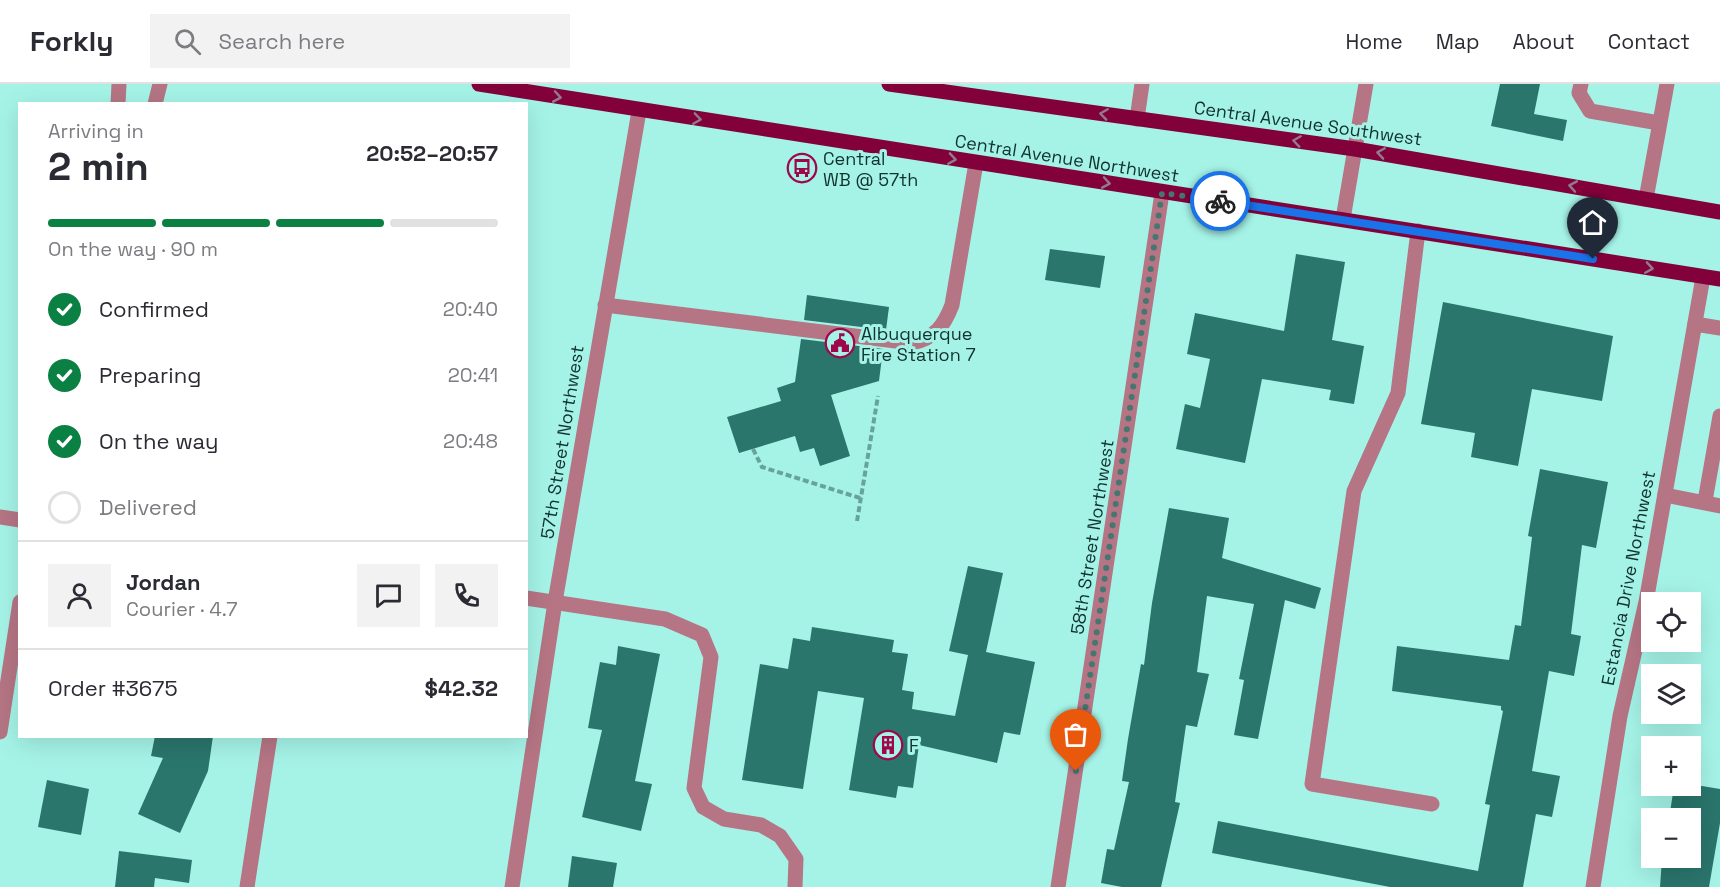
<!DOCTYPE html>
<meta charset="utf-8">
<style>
body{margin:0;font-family:"Space Grotesk",sans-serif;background:#f2f2f3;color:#2b2b33;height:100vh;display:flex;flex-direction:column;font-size:22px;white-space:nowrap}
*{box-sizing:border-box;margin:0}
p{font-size:20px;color:#7c7c81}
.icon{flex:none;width:33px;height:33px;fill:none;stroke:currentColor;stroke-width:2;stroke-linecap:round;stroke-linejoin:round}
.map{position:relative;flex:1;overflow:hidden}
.side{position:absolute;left:18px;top:18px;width:510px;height:636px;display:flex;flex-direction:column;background:#fff;border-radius:0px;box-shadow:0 6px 24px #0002}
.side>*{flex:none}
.controls{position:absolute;left:1641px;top:508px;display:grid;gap:12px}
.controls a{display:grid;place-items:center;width:60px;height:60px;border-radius:0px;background:#fff;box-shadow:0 6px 24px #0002;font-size:30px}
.pin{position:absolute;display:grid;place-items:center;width:51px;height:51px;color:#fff;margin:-62px -26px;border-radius:50% 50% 50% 0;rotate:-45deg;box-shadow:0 0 6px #0007}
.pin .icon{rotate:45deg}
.courier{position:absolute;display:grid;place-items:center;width:60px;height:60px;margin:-30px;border:4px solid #1a73e8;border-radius:50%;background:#fff;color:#222;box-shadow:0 2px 8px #0007}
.head em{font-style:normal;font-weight:800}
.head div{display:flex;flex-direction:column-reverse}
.head{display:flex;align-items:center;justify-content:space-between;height:102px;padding:0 30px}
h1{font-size:39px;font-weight:800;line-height:45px}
.bar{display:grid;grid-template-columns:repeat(4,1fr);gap:9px 6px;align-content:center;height:72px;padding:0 30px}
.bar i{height:8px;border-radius:4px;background:#e1e1e2}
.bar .current{background:#0b8043}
.bar p{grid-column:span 4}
.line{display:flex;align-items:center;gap:15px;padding:0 30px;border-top:2px solid #e1e1e2}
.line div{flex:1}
.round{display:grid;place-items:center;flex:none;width:63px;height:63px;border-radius:0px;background:#f2f2f3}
ol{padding:0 30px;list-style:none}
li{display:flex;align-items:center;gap:18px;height:66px}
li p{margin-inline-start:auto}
li .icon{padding:6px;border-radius:50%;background:#0b8043;color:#fff;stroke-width:4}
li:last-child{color:#7c7c81}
li i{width:33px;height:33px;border:3px solid #e1e1e2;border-radius:50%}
header{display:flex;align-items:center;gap:36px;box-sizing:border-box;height:84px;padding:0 30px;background:#fff;border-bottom:2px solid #e1e1e2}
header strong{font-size:28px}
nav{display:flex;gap:33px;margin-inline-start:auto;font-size:21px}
.search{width:420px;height:54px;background:#f2f2f3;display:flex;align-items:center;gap:15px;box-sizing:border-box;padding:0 21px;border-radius:0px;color:#7c7c81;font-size:22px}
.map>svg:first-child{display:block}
.building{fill:#2a756c}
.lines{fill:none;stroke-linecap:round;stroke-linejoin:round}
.path{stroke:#68a39a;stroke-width:4;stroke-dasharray:6 3;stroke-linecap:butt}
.minor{stroke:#b57584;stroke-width:15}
.major{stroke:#82013b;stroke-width:15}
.oneway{stroke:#947a91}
.done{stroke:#45766f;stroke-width:6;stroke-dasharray:0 10.8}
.route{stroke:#1a73e8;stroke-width:8}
.labels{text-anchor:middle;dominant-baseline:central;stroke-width:6;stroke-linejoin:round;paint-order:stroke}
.street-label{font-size:18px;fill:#11322e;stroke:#a5f3e7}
.poi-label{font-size:18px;fill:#11322e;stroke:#a5f3e7;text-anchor:start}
</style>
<header>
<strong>Forkly</strong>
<div class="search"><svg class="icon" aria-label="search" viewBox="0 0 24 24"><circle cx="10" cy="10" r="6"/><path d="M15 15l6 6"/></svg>Search here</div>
<nav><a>Home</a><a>Map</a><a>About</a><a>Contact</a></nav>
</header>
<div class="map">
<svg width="1720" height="803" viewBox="0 0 1720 803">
<rect width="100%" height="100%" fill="#a5f3e7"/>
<!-- building -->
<g class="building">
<path d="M1500,0H1540L1534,30L1567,36L1563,57L1491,42Z"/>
<path d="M1050,165L1105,172L1100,204L1045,196Z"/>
<path d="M1296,170L1345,178L1332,256L1364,262L1354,320L1329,316L1331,306L1262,295L1245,379L1176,365L1185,320L1200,324L1210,275L1187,270L1195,229L1284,247Z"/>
<path d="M807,211L889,223L886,246L804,236Z"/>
<path d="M1443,218L1613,252L1602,317L1532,305L1518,382L1471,373L1475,349L1421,340Z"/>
<path d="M801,255L883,265L879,297L831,311L850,372L820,382L814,364L800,368L795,352L739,369L727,333L781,317L777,304L795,298Z"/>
<path d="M1540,385L1608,398L1596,464L1582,461L1571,550L1581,552L1574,592L1549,587L1532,687L1560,692L1552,733L1536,730L1523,803H1390L1212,769L1218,737L1478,787L1490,721L1485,720L1503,627L1501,626V622L1392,607L1397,562L1509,576L1515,541L1521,542L1532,453L1528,452Z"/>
<path d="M1169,424L1229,434L1222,474L1321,504L1315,525L1285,516L1258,655L1234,651L1244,596L1239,595L1254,520L1207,512L1197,588L1209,590L1197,643L1186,641L1175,718L1180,719L1161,803H1122L1101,799L1107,765L1114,766L1129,698L1122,697L1128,655L1141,580L1144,581L1152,519Z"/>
<path d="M968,482L1003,489L986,568L1035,578L1020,651L1004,648L997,679L919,661L913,704L898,702L896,714L849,706L864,614L818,607L803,705L742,696L760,580L788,585L793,554L810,557L812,543L894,556L892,568L908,570L902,606L914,608L912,625L955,632L968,571L949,567Z"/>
<path d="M618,562L660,570L635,697L652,700L641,747L582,733L602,646L588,644L600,578L616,581Z"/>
<path d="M155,652H213L208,687L180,749L138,730L163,674L151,672Z"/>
<path d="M47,696L89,705L81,751L38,743Z"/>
<path d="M1690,700L1720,705V739L1709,803H1660L1662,774H1690V735H1669L1674,702H1690Z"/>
<path d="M119,767L192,776L189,799L155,794L154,803H115Z"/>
<path d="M572,772L617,779L613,803H568Z"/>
</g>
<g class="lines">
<!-- path -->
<g class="path">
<path d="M753,365L762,383L860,414"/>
<path d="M857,437L878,312"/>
</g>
<!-- minor -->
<g class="minor">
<path d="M1581,0L1579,9L1590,27L1659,39"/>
<path d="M118,20L119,0"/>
<path d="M155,20L160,0"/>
<path d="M1137,35L1142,0"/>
<path d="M1646,115L1667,0"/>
<path d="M1343,135L1366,0"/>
<path d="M1418,147L1398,309L1354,407L1312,700L1432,720"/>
<path d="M605,221L912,259C935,254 944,242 952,221L976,79"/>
<path d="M1695,240L1720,244"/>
<path d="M1665,411L1720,422"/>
<path d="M1705,417L1720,332"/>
<path d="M0,433L20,436"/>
<path d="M526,514L665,535L702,551L711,573L694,704L703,723L724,735L761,741L780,752L796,775L795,803"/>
<path d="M0,648L20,518"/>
<path d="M247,803L270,652"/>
<path d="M512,803L555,518L639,27"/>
<path d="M1058,803L1162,109"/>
<path d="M1593,803L1620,632L1646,518L1703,193"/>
</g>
<!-- major -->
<g class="major">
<path d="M479,0L1720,195"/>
<path d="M889,0L1355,65L1720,128"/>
</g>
</g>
<!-- one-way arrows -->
<defs><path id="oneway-chevron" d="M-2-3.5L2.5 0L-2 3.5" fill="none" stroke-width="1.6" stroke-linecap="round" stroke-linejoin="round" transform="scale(1.5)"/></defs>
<g class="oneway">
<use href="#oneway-chevron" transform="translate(557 13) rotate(10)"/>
<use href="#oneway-chevron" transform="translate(1104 30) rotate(-172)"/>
<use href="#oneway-chevron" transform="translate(697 35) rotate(8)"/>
<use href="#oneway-chevron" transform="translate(1297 57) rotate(-172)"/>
<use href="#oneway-chevron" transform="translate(1381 69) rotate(-171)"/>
<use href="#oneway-chevron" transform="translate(952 75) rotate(9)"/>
<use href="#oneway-chevron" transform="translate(1106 99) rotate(10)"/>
<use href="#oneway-chevron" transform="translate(1573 102) rotate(-170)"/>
<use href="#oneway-chevron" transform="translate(1649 184) rotate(9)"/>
</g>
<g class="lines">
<!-- done -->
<path class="done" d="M1076,687L1162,109L1220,117"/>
<!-- route -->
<path class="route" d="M1220,117L1593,175"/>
</g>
<!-- icons -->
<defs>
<g id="bus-ring" transform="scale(1.5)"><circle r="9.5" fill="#a5f3e7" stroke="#a0074b" stroke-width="1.5"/><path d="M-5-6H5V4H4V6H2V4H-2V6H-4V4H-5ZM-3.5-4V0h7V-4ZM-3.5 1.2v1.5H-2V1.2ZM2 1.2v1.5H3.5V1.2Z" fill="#a0074b"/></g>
<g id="civic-ring" transform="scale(1.5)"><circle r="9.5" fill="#a5f3e7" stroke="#a0074b" stroke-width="1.5"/><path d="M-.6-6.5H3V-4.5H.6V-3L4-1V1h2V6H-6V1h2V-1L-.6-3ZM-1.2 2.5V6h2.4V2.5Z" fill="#a0074b"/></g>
<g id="building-ring" transform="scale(1.5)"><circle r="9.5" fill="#a5f3e7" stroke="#a0074b" stroke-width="1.5"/><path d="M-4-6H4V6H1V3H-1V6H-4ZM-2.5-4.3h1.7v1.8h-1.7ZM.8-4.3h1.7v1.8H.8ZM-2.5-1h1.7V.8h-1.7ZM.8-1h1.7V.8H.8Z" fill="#a0074b"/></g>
</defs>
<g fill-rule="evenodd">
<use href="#bus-ring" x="802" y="84"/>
<use href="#civic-ring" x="840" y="259"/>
<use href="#building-ring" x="888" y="661"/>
</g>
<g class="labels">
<!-- street labels -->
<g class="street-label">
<text transform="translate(1308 39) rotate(8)">Central Avenue Southwest</text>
<text transform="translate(1067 74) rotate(9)">Central Avenue Northwest</text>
<text transform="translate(562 358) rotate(-81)">57th Street Northwest</text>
<text transform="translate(1092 453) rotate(-81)">58th Street Northwest</text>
<text transform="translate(1628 494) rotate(-79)">Estancia Drive Northwest</text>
</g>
<!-- poi labels -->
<g class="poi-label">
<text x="823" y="74">Central<tspan x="823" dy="21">WB @ 57th</tspan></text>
<text x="861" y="249">Albuquerque<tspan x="861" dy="21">Fire Station 7</tspan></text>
<text x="909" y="661">F</text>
</g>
</g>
</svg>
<div class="controls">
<a><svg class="icon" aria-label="locate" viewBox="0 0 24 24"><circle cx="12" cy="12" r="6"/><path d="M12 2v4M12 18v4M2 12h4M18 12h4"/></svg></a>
<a><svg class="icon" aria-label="layers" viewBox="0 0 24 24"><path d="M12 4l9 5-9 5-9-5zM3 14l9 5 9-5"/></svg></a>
<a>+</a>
<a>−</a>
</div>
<div class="pin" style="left:1076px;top:687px;background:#ea580c"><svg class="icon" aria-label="bag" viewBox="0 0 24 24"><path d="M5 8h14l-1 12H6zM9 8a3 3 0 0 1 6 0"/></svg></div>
<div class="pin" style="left:1593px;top:175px;background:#1f2937"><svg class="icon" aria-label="home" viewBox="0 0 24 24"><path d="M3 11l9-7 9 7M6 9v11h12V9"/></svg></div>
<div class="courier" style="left:1220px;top:117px"><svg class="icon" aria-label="bike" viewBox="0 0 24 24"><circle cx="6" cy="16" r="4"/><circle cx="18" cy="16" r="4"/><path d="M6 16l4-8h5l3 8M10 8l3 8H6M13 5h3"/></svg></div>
<section class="side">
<div class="head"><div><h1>2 min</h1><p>Arriving in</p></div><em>20:52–20:57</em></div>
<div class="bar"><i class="current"></i><i class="current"></i><i class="current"></i><i></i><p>On the way · 90 m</p></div>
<ol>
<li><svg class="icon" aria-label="check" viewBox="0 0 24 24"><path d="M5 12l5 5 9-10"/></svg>Confirmed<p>20:40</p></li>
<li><svg class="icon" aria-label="check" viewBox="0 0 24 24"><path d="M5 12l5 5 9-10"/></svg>Preparing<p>20:41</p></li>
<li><svg class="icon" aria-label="check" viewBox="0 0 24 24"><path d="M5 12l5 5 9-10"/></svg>On the way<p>20:48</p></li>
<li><i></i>Delivered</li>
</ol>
<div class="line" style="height:108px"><a class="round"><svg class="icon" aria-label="person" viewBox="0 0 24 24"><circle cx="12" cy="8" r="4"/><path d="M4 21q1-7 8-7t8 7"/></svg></a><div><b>Jordan</b><p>Courier · 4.7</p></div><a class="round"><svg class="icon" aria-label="chat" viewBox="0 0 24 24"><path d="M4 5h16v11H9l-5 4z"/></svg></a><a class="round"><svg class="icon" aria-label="phone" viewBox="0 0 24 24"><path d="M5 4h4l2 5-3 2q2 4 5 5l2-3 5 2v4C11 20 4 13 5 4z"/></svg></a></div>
<div class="line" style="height:78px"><div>Order #3675</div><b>$42.32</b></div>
</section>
</div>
